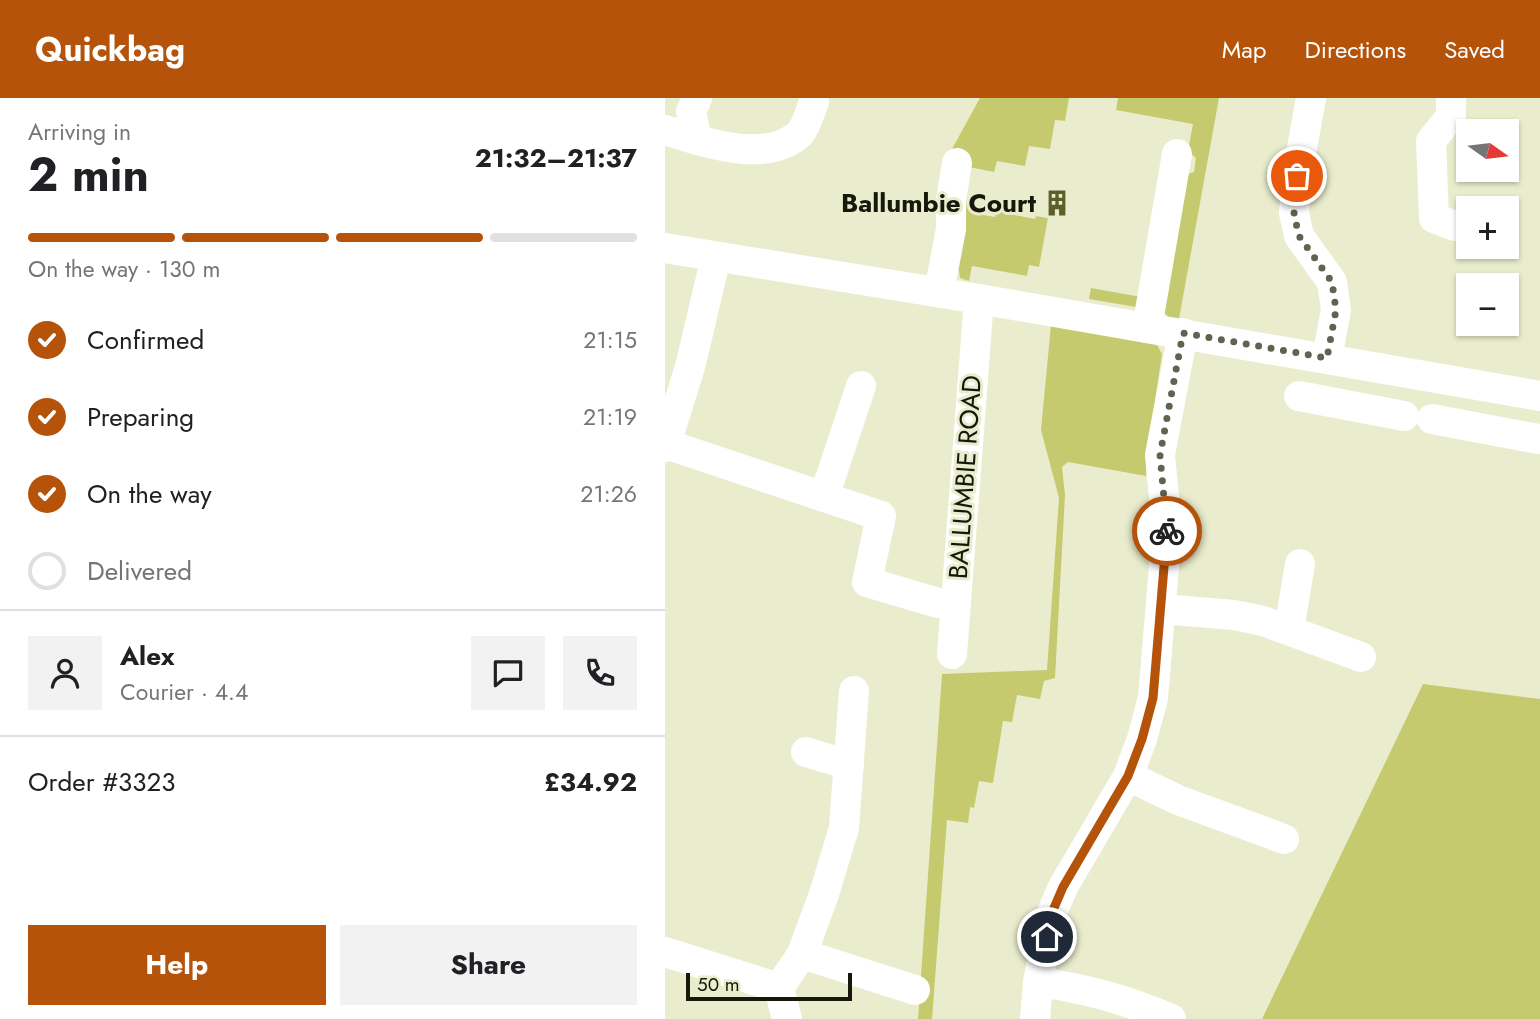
<!DOCTYPE html>
<meta charset="utf-8">
<style>
body{margin:0;font-family:Jost,sans-serif;background:#f2f2f2;color:#202124;height:100vh;display:flex;flex-direction:column;font-size:26px;white-space:nowrap}
*{box-sizing:border-box;margin:0}
p{font-size:23px;color:#757577}
.icon{flex:none;width:38px;height:38px;fill:none;stroke:currentColor;stroke-width:2;stroke-linecap:round;stroke-linejoin:round}
.map{position:relative;flex:1;overflow:hidden}
.side{display:flex;flex-direction:column;background:#fff;width:665px}
.side>*{flex:none}
.needle{width:46px;rotate:104deg}
.buttons{position:absolute;left:791px;top:21px;display:grid;gap:14px}
.buttons a{display:grid;place-items:center;width:63px;height:63px;border-radius:0px;background:#fff;box-shadow:0 2px 5px #0004;font-size:35px}
.scale{position:absolute;left:21px;bottom:18px;width:166px;box-sizing:border-box;padding-left:7px;border:4px solid #17180c;border-top:0;font-size:19px;line-height:24px;white-space:nowrap;color:#17180c;-webkit-text-stroke:5px #eaedcd;paint-order:stroke}
.pin{position:absolute;display:grid;place-items:center;width:60px;height:60px;color:#fff;margin:-30px;border:4px solid #fff;border-radius:50%;box-shadow:0 2px 7px #0007}
.courier{position:absolute;display:grid;place-items:center;width:70px;height:70px;margin:-35px;border:5px solid #b45309;border-radius:50%;background:#fff;color:#222;box-shadow:0 2px 9px #0007}
.headline em{font-style:normal;font-weight:700}
.headline div{display:flex;flex-direction:column-reverse}
.headline{display:flex;align-items:center;justify-content:space-between;height:119px;padding:0 28px}
h1{font-size:46px;font-weight:700;line-height:52px}
.bar{display:grid;grid-template-columns:repeat(4,1fr);gap:10px 7px;align-content:center;height:84px;padding:0 28px}
.bar i{height:9px;border-radius:5px;background:#e0e0e0}
.bar .current{background:#b45309}
.bar p{grid-column:span 4}
.line{display:flex;align-items:center;gap:18px;padding:0 28px;border-top:2px solid #e0e0e0}
.line div{flex:1}
.round{display:grid;place-items:center;flex:none;width:74px;height:74px;border-radius:0px;background:#f2f2f2}
ol{padding:0 28px;list-style:none}
li{display:flex;align-items:center;gap:21px;height:77px}
li p{margin-inline-start:auto}
li .icon{padding:7px;border-radius:50%;background:#b45309;color:#fff;stroke-width:4}
li:last-child{color:#757577}
li i{width:38px;height:38px;border:4px solid #e0e0e0;border-radius:50%}
.primary-button{display:flex;gap:14px;margin-top:auto;padding:14px 28px}
.primary-button a{flex:1;height:80px;border-radius:0px;background:#b45309;color:#fff;font-size:28px;font-weight:700;line-height:80px;text-align:center}
.primary-button a+a{background:#f2f2f2;color:#202124}
header{display:flex;align-items:center;gap:42px;box-sizing:border-box;height:98px;padding:0 35px;background:#b45309;color:#fff}
header strong{font-size:33px}
nav{display:flex;gap:38px;margin-inline-start:auto;font-size:24px}
main{display:flex;flex:1;min-height:0}
.map>svg:first-child{display:block}
.green{fill:#c5ca6e}
.lines{fill:none;stroke-linecap:round;stroke-linejoin:round}
.minor{stroke:#fff;stroke-width:30}
.done{stroke:#616350;stroke-width:7;stroke-dasharray:0 12.6}
.route{stroke:#b45309;stroke-width:9}
.labels{text-anchor:middle;dominant-baseline:central;stroke-width:6;stroke-linejoin:round;paint-order:stroke}
.poi-label{font-size:26px;font-weight:bold;fill:#17180c;stroke:#eaedcd;text-anchor:end}
.street-label{font-size:26px;fill:#17180c;stroke:#eaedcd}
</style>
<header>
<strong>Quickbag</strong>
<nav><a>Map</a><a>Directions</a><a>Saved</a></nav>
</header>
<main>
<section class="side">
<div class="headline"><div><h1>2 min</h1><p>Arriving in</p></div><em>21:32–21:37</em></div>
<div class="bar"><i class="current"></i><i class="current"></i><i class="current"></i><i></i><p>On the way · 130 m</p></div>
<ol>
<li><svg class="icon" aria-label="check" viewBox="0 0 24 24"><path d="M5 12l5 5 9-10"/></svg>Confirmed<p>21:15</p></li>
<li><svg class="icon" aria-label="check" viewBox="0 0 24 24"><path d="M5 12l5 5 9-10"/></svg>Preparing<p>21:19</p></li>
<li><svg class="icon" aria-label="check" viewBox="0 0 24 24"><path d="M5 12l5 5 9-10"/></svg>On the way<p>21:26</p></li>
<li><i></i>Delivered</li>
</ol>
<div class="line" style="height:126px"><a class="round"><svg class="icon" aria-label="person" viewBox="0 0 24 24"><circle cx="12" cy="8" r="4"/><path d="M4 21q1-7 8-7t8 7"/></svg></a><div><b>Alex</b><p>Courier · 4.4</p></div><a class="round"><svg class="icon" aria-label="chat" viewBox="0 0 24 24"><path d="M4 5h16v11H9l-5 4z"/></svg></a><a class="round"><svg class="icon" aria-label="phone" viewBox="0 0 24 24"><path d="M5 4h4l2 5-3 2q2 4 5 5l2-3 5 2v4C11 20 4 13 5 4z"/></svg></a></div>
<div class="line" style="height:91px"><div>Order #3323</div><b>£34.92</b></div>
<div class="primary-button"><a>Help</a><a>Share</a></div>
</section>
<div class="map">
<svg width="875" height="921" viewBox="0 0 875 921">
<rect width="100%" height="100%" fill="#eaedcd"/>
<!-- green -->
<g class="green">
<path d="M315,0H404L400,23L390,22L385,51L364,48L360,68L332,63L329,74L304,69L287,51Z"/>
<path d="M453,0H554L514,221L504,220L498,213L518,78L529,74L531,60L523,53L528,26L451,12Z"/>
<path d="M298,106L320,110L318,117L330,119L332,111L345,113L344,116L370,121L371,118L383,120L374,169L364,167L362,178L307,168L304,183L295,180L294,173L287,171Z"/>
<path d="M426,190L476,199L471,209L424,201Z"/>
<path d="M386,227L492,247L497,256L482,357L481,378L403,364L397,369L400,397L390,580L379,583L375,601L352,597L347,624L338,623L328,685L314,683L309,710L305,709L303,725L282,722L267,921H253L277,576L382,572L394,400L376,332Z"/>
<path d="M758,586L875,601V921H597Z"/>
</g>
<g class="lines">
<!-- minor -->
<g class="minor">
<path d="M32,0L26,14L32,42C62,50 104,60 132,38C140,32 145,14 149,4"/>
<path d="M646,0L632,78L629,115L634,138L667,184L671,212L662,260"/>
<path d="M786,0V18L766,43L769,120L790,128"/>
<path d="M0,32L32,42"/>
<path d="M0,150L314,201L875,298"/>
<path d="M274,194L286,131V102L292,65"/>
<path d="M482,230L512,56"/>
<path d="M634,298L739,318"/>
<path d="M767,321L873,341"/>
<path d="M1,346L216,418L202,484L273,505"/>
<path d="M0,349L25,269L51,159"/>
<path d="M159,399L196,288"/>
<path d="M496,511L569,517L598,523L696,559"/>
<path d="M624,532L635,466"/>
<path d="M287,556L314,201"/>
<path d="M141,654L184,667"/>
<path d="M463,678L513,702L619,741"/>
<path d="M0,854L114,890"/>
<path d="M137,856L250,892"/>
<path d="M373,884C419,890 463,902 506,921"/>
<path d="M122,921L114,890L137,856L159,796L179,730L189,593"/>
<path d="M370,921L373,884L386,817L398,789L463,678L477,641L488,600L502,432L495,357L518,235"/>
</g>
</g>
<g class="lines">
<!-- done -->
<path class="done" d="M502,433L495,357L518,235L662,260L671,212L667,184L634,138L629,116L632,78"/>
<!-- route -->
<path class="route" d="M382,839L386,817L398,789L463,678L477,641L488,600L502,433"/>
</g>
<!-- icons -->
<defs>
<g id="building-bare" transform="scale(2.1)"><path d="M-4-6H4V6H1V3H-1V6H-4ZM-2.5-4.3h1.7v1.8h-1.7ZM.8-4.3h1.7v1.8H.8ZM-2.5-1h1.7V.8h-1.7ZM.8-1h1.7V.8H.8Z" fill="#5c5f2c" stroke="#eaedcd" stroke-width="2.5" paint-order="stroke"/></g>
</defs>
<g fill-rule="evenodd">
<use href="#building-bare" x="392" y="105"/>
</g>
<g class="labels">
<!-- poi labels -->
<g class="poi-label">
<text x="371" y="105">Ballumbie Court</text>
</g>
<!-- street labels -->
<g class="street-label">
<text transform="translate(300 379) rotate(-86)">BALLUMBIE ROAD</text>
</g>
</g>
</svg>
<div class="buttons">
<a><svg class="needle" viewBox="-14 -14 28 28"><path d="M0-13l5 13h-10z" fill="#e53935"/><path d="M0 13l5-13h-10z" fill="#757577"/></svg></a>
<a>+</a>
<a>−</a>
</div>
<div class="scale">50 m</div>
<div class="pin" style="left:632px;top:78px;background:#ea580c"><svg class="icon" aria-label="bag" viewBox="0 0 24 24"><path d="M5 8h14l-1 12H6zM9 8a3 3 0 0 1 6 0"/></svg></div>
<div class="pin" style="left:382px;top:839px;background:#1f2937"><svg class="icon" aria-label="home" viewBox="0 0 24 24"><path d="M3 11l9-7 9 7M6 9v11h12V9"/></svg></div>
<div class="courier" style="left:502px;top:433px"><svg class="icon" aria-label="bike" viewBox="0 0 24 24"><circle cx="6" cy="16" r="4"/><circle cx="18" cy="16" r="4"/><path d="M6 16l4-8h5l3 8M10 8l3 8H6M13 5h3"/></svg></div>
</div>
</main>
